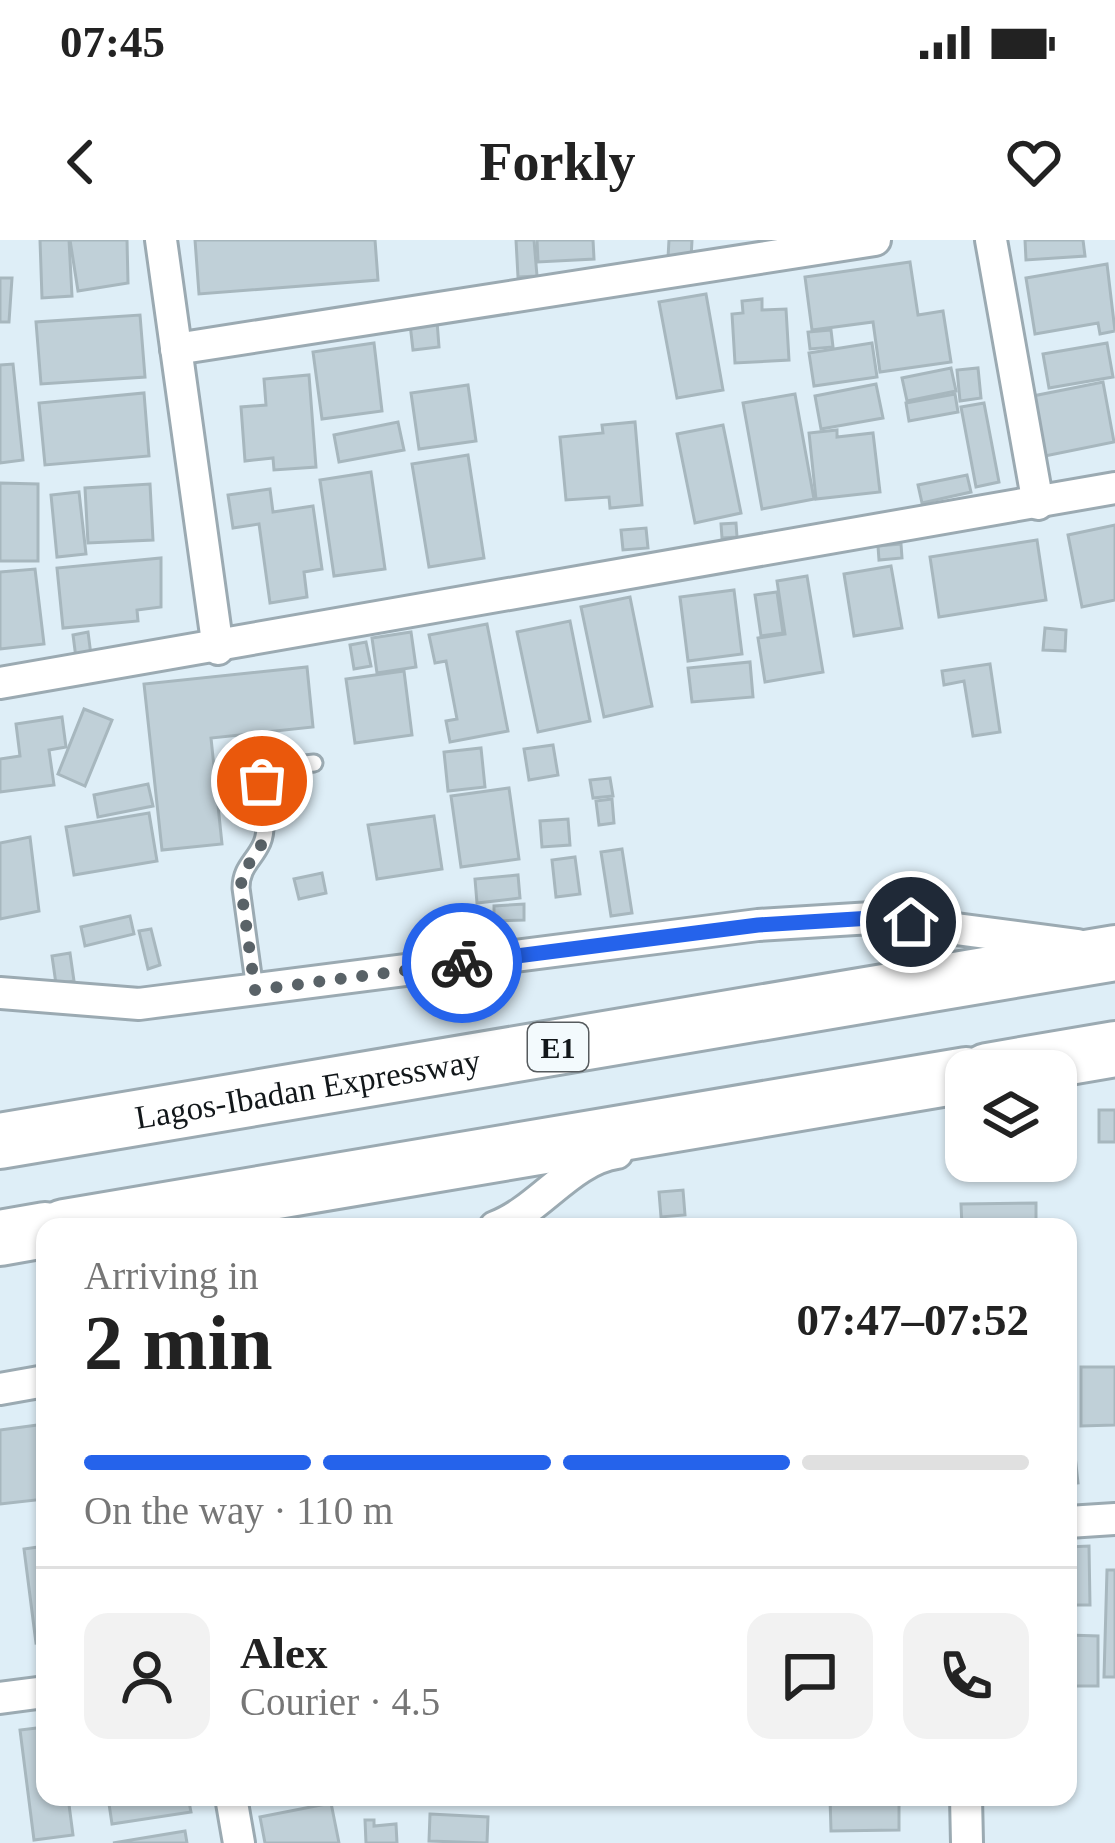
<!DOCTYPE html>
<meta charset="utf-8">
<style>
body{margin:0;font-family:Georgia,serif;background:#f2f2f2;color:#222;height:100vh;display:flex;flex-direction:column;font-size:45px;white-space:nowrap}
*{box-sizing:border-box;margin:0}
p{font-size:39px;color:#767676}
.icon{flex:none;width:66px;height:66px;fill:none;stroke:currentColor;stroke-width:2;stroke-linecap:round;stroke-linejoin:round}
.map{position:relative;flex:1;overflow:hidden}
.sheet{position:absolute;left:36px;top:978px;width:1041px;height:588px;display:flex;flex-direction:column;background:#fff;border-radius:24px;box-shadow:0 3px 9px #0004}
.sheet>*{flex:none}
.fabs{position:absolute;left:945px;top:810px;display:grid;gap:24px}
.fabs a{display:grid;place-items:center;width:132px;height:132px;border-radius:24px;background:#fff;box-shadow:0 3px 9px #0004;font-size:60px}
.pin{position:absolute;display:grid;place-items:center;width:102px;height:102px;color:#fff;margin:-51px;border:6px solid #fff;border-radius:50%;box-shadow:0 3px 12px #0007}
.courier{position:absolute;display:grid;place-items:center;width:120px;height:120px;margin:-60px;border:9px solid #2563eb;border-radius:50%;background:#fff;color:#222;box-shadow:0 3px 15px #0007}
.overview em{font-style:normal;font-weight:600}
.overview div{display:flex;flex-direction:column-reverse}
.overview{display:flex;align-items:center;justify-content:space-between;height:204px;padding:0 48px}
h1{font-size:78px;font-weight:600;line-height:90px}
.bar{display:grid;grid-template-columns:repeat(4,1fr);gap:18px 12px;align-content:center;height:144px;padding:0 48px}
.bar i{height:15px;border-radius:9px;background:#e0e0e0}
.bar .active{background:#2563eb}
.bar p{grid-column:span 4}
.line{display:flex;align-items:center;gap:30px;padding:0 48px;border-top:3px solid #e0e0e0}
.line div{flex:1}
.round{display:grid;place-items:center;flex:none;width:126px;height:126px;border-radius:24px;background:#f2f2f2}
.status{display:flex;justify-content:space-between;align-items:center;height:84px;padding:0 60px;background:#fff;direction:ltr}
.status svg{height:33px;fill:currentColor}
header{display:flex;justify-content:space-between;align-items:center;height:156px;padding:0 48px;background:#fff;font-size:54px;font-weight:600}
.map>svg:first-child{display:block}
.building{fill:#c0d0d8;stroke:#a7b7be;stroke-width:3}
.lines{fill:none;stroke-linecap:round;stroke-linejoin:round}
.service-casing{stroke:#9baab2;stroke-width:21}
.minor-casing{stroke:#9baab2;stroke-width:36}
.motorway-casing{stroke:#9baab2;stroke-width:60}
.service{stroke:#fff;stroke-width:15}
.minor{stroke:#fff;stroke-width:30}
.motorway{stroke:#fff;stroke-width:54}
.done{stroke:#596267;stroke-width:12;stroke-dasharray:0 21.6}
.route{stroke:#2563eb;stroke-width:15}
.labels{text-anchor:middle;dominant-baseline:central;stroke-width:10;stroke-linejoin:round;paint-order:stroke}
.shield{fill:#f3fafd;stroke:#565b5e;stroke-width:3}
.shield-label{font-size:30px;font-weight:bold;fill:#12171a}
.street-label{font-size:33px;fill:#12171a;stroke:#f3fafd}
</style>
<div class="status"><b>07:45</b><svg viewBox="0 0 49 12"><path d="M0 12V9h3v3zM5 12V6h3v6zM10 12V3h3v9zM15 12V0h3v12zM26 1h20v11H26zM47 4h2v5h-2z"/></svg></div>
<header><svg class="icon" aria-label="back" viewBox="0 0 24 24"><path d="M15 5l-7 7 7 7"/></svg>Forkly<svg class="icon" aria-label="heart" viewBox="0 0 24 24"><path d="M12 20l-8-8c-3-5 5-10 8-4 3-6 11-1 8 4z"/></svg></header>
<div class="map">
<svg width="1115" height="1603" viewBox="0 0 1115 1603">
<rect width="100%" height="100%" fill="#deeef7"/>
<!-- building -->
<g class="building">
<path d="M40,0H69L72,56L42,58Z"/>
<path d="M70,0H127L128,43L78,51Z"/>
<path d="M195,0H375L378,40L199,54Z"/>
<path d="M516,0H534L537,36L518,37Z"/>
<path d="M537,0H593L594,19L538,22Z"/>
<path d="M669,0H692L691,19L668,18Z"/>
<path d="M1025,0H1083L1085,16L1026,20Z"/>
<path d="M910,22L918,75L943,71L951,122L880,132L873,82L812,90L805,37Z"/>
<path d="M1107,24L1115,91L1100,94L1098,83L1035,94L1026,38Z"/>
<path d="M0,38H12L9,82H0Z"/>
<path d="M706,54L723,150L677,158L659,62Z"/>
<path d="M762,59V70L786,69L789,120L735,123L732,74L743,73L742,61Z"/>
<path d="M140,75L145,137L41,144L36,82Z"/>
<path d="M437,81L439,107L413,110L410,84Z"/>
<path d="M831,90L833,107L810,109L808,92Z"/>
<path d="M374,103L382,171L322,179L313,112Z"/>
<path d="M872,103L877,137L814,146L809,113Z"/>
<path d="M1107,103L1113,137L1049,148L1043,114Z"/>
<path d="M13,124L23,220L0,223V125Z"/>
<path d="M951,128L956,151L907,161L902,138Z"/>
<path d="M978,128L981,158L960,161L957,130Z"/>
<path d="M309,135L316,227L274,230L273,218L245,221L241,167L266,165L264,139Z"/>
<path d="M1103,142L1114,202L1045,216L1033,156Z"/>
<path d="M876,144L883,178L821,189L815,156Z"/>
<path d="M468,145L476,201L419,209L411,153Z"/>
<path d="M144,153L149,216L45,225L39,163Z"/>
<path d="M795,154L814,259L762,269L743,163Z"/>
<path d="M955,154L958,172L909,181L906,163Z"/>
<path d="M984,163L999,242L976,247L961,167Z"/>
<path d="M398,182L404,210L339,222L334,195Z"/>
<path d="M635,182L642,265L610,268L609,257L566,260L560,197L603,193L602,185Z"/>
<path d="M723,185L741,273L695,283L677,194Z"/>
<path d="M837,190V197L873,193L880,252L816,259L809,193Z"/>
<path d="M468,215L484,318L429,327L412,224Z"/>
<path d="M371,232L385,329L334,336L320,240Z"/>
<path d="M967,235L971,252L922,263L918,245Z"/>
<path d="M0,243L38,244V321H0Z"/>
<path d="M150,244L153,300L88,303L85,248Z"/>
<path d="M270,249L273,272L313,266L322,329L304,332L307,357L270,363L259,284L233,288L228,255Z"/>
<path d="M79,252L86,314L57,317L51,255Z"/>
<path d="M736,283L737,297L722,298L721,284Z"/>
<path d="M1115,285V360L1082,367L1068,295Z"/>
<path d="M646,288L648,308L623,310L621,290Z"/>
<path d="M1037,300L1046,360L939,377L930,317Z"/>
<path d="M901,304L902,318L879,320L878,306Z"/>
<path d="M161,318V367L137,370L138,381L63,388L57,328Z"/>
<path d="M891,326L902,388L854,396L844,334Z"/>
<path d="M35,329L44,404L0,409V332Z"/>
<path d="M807,336L823,432L765,442L758,398L785,394L777,341Z"/>
<path d="M734,350L742,414L688,421L680,357Z"/>
<path d="M777,352L783,393L761,396L755,355Z"/>
<path d="M630,357L652,466L604,477L581,367Z"/>
<path d="M570,381L590,481L538,492L517,392Z"/>
<path d="M487,384L508,491L450,502L446,481L457,479L446,421L435,423L429,395Z"/>
<path d="M1045,388L1066,390L1065,411L1043,410Z"/>
<path d="M88,392L91,415L76,418L73,395Z"/>
<path d="M411,392L416,427L377,433L372,398Z"/>
<path d="M366,402L371,426L354,429L350,405Z"/>
<path d="M750,422L753,457L692,462L688,428Z"/>
<path d="M990,424L1000,492L973,496L964,441L944,445L942,431Z"/>
<path d="M307,427L313,487L211,498L222,604L162,610L144,444Z"/>
<path d="M404,431L412,495L355,503L346,439Z"/>
<path d="M84,469L112,480L85,546L58,534Z"/>
<path d="M62,477L66,507L49,510L54,545L0,552V519L20,516L16,484Z"/>
<path d="M553,505L558,535L529,540L524,509Z"/>
<path d="M481,508L485,547L448,551L444,512Z"/>
<path d="M610,538L613,556L593,558L590,540Z"/>
<path d="M148,544L153,566L98,577L94,555Z"/>
<path d="M509,548L519,619L461,627L451,556Z"/>
<path d="M612,559L614,583L599,585L596,561Z"/>
<path d="M149,573L157,621L74,635L66,587Z"/>
<path d="M434,576L442,629L377,639L368,585Z"/>
<path d="M568,579L570,605L542,607L540,581Z"/>
<path d="M30,597L39,671L0,679V603Z"/>
<path d="M622,609L632,673L611,676L601,612Z"/>
<path d="M575,617L580,654L556,657L552,620Z"/>
<path d="M322,633L326,653L299,659L294,639Z"/>
<path d="M518,635L520,658L477,663L475,639Z"/>
<path d="M524,664V680L494,681V666Z"/>
<path d="M130,676L134,694L85,706L81,687Z"/>
<path d="M151,689L160,725L148,729L139,691Z"/>
<path d="M70,713L74,741L56,744L52,716Z"/>
<rect x="1099" y="870" width="16" height="32"/>
<path d="M683,950L685,975L661,977L659,952Z"/>
<path d="M1036,963V987H962L961,964Z"/>
<path d="M1081,1127H1115V1185L1081,1186Z"/>
<path d="M1068,1151L1078,1243L1068,1244Z"/>
<path d="M45,1184V1259L0,1264V1190Z"/>
<path d="M45,1306V1402L36,1403L24,1309Z"/>
<path d="M1089,1306L1090,1365H1068V1307Z"/>
<path d="M1107,1330H1115V1437H1104Z"/>
<path d="M1068,1395L1098,1396V1446H1068Z"/>
<path d="M45,1487V1557H68L73,1595L34,1600L20,1490Z"/>
<path d="M1068,1491H1074L1075,1530H1068Z"/>
<path d="M108,1557H188L191,1572L112,1584Z"/>
<path d="M830,1557H899V1590L831,1591Z"/>
<path d="M331,1563L339,1603H265L260,1577Z"/>
<path d="M430,1574L488,1577L487,1603L429,1601Z"/>
<path d="M365,1580H374V1586L396,1584L397,1603H366Z"/>
<path d="M185,1591L187,1603H113Z"/>
</g>
<g class="lines">
<!-- service casing -->
<g class="service-casing">
<path id="service" d="M255,750L241,648C241,627 254,621 262,603C269,586 263,560 262,541L278,527L314,523"/>
</g>
<!-- minor casing -->
<g class="minor-casing">
<g id="minor">
<path d="M161,0L218,409"/>
<path d="M991,0L1038,264"/>
<path d="M176,109L875,0"/>
<path d="M0,443L1115,248"/>
<path d="M0,753L139,764L758,685L872,678L1078,705"/>
<path d="M495,987C540,970 570,920 617,913"/>
<path d="M0,1149L45,1141"/>
<path d="M1068,1282L1115,1279"/>
<path d="M0,1458L45,1452"/>
<path d="M231,1557L239,1603"/>
<path d="M966,1557L967,1603"/>
</g>
</g>
<!-- motorway casing -->
<g class="motorway-casing">
<g id="motorway">
<path d="M987,831L1115,809"/>
<path id="s1" d="M0,901L1115,713"/>
<path d="M64,987L966,835"/>
<path d="M0,998L45,990"/>
</g>
</g>
<!-- service -->
<use href="#service" class="service"/>
<!-- minor -->
<use href="#minor" class="minor"/>
<!-- motorway -->
<use href="#motorway" class="motorway"/>
</g>
<g class="lines">
<!-- done -->
<path class="done" d="M262,541C263,560 269,585 262,603C254,621 241,627 241,648L255,750L462,723"/>
<!-- route -->
<path class="route" d="M462,723L758,685L872,678L911,682"/>
</g>
<g class="labels">
<!-- shield labels -->
<rect class="shield" x="528" y="783" width="60" height="48" rx="9"/>
<g class="shield-label">
<text x="558" y="807">E1</text>
</g>
<!-- street labels -->
<g class="street-label">
<text stroke="none"><textPath href="#s1" startOffset="312">Lagos-Ibadan Expressway</textPath></text>
</g>
</g>
</svg>
<div class="fabs">
<a><svg class="icon" aria-label="layers" viewBox="0 0 24 24"><path d="M12 4l9 5-9 5-9-5zM3 14l9 5 9-5"/></svg></a>
</div>
<div class="pin" style="left:262px;top:541px;background:#ea580c"><svg class="icon" aria-label="bag" viewBox="0 0 24 24"><path d="M5 8h14l-1 12H6zM9 8a3 3 0 0 1 6 0"/></svg></div>
<div class="pin" style="left:911px;top:682px;background:#1f2937"><svg class="icon" aria-label="home" viewBox="0 0 24 24"><path d="M3 11l9-7 9 7M6 9v11h12V9"/></svg></div>
<div class="courier" style="left:462px;top:723px"><svg class="icon" aria-label="bike" viewBox="0 0 24 24"><circle cx="6" cy="16" r="4"/><circle cx="18" cy="16" r="4"/><path d="M6 16l4-8h5l3 8M10 8l3 8H6M13 5h3"/></svg></div>
<section class="sheet">
<div class="overview"><div><h1>2 min</h1><p>Arriving in</p></div><em>07:47–07:52</em></div>
<div class="bar"><i class="active"></i><i class="active"></i><i class="active"></i><i></i><p>On the way · 110 m</p></div>
<div class="line" style="height:216px"><a class="round"><svg class="icon" aria-label="person" viewBox="0 0 24 24"><circle cx="12" cy="8" r="4"/><path d="M4 21q1-7 8-7t8 7"/></svg></a><div><b>Alex</b><p>Courier · 4.5</p></div><a class="round"><svg class="icon" aria-label="chat" viewBox="0 0 24 24"><path d="M4 5h16v11H9l-5 4z"/></svg></a><a class="round"><svg class="icon" aria-label="phone" viewBox="0 0 24 24"><path d="M5 4h4l2 5-3 2q2 4 5 5l2-3 5 2v4C11 20 4 13 5 4z"/></svg></a></div>
</section>
</div>
